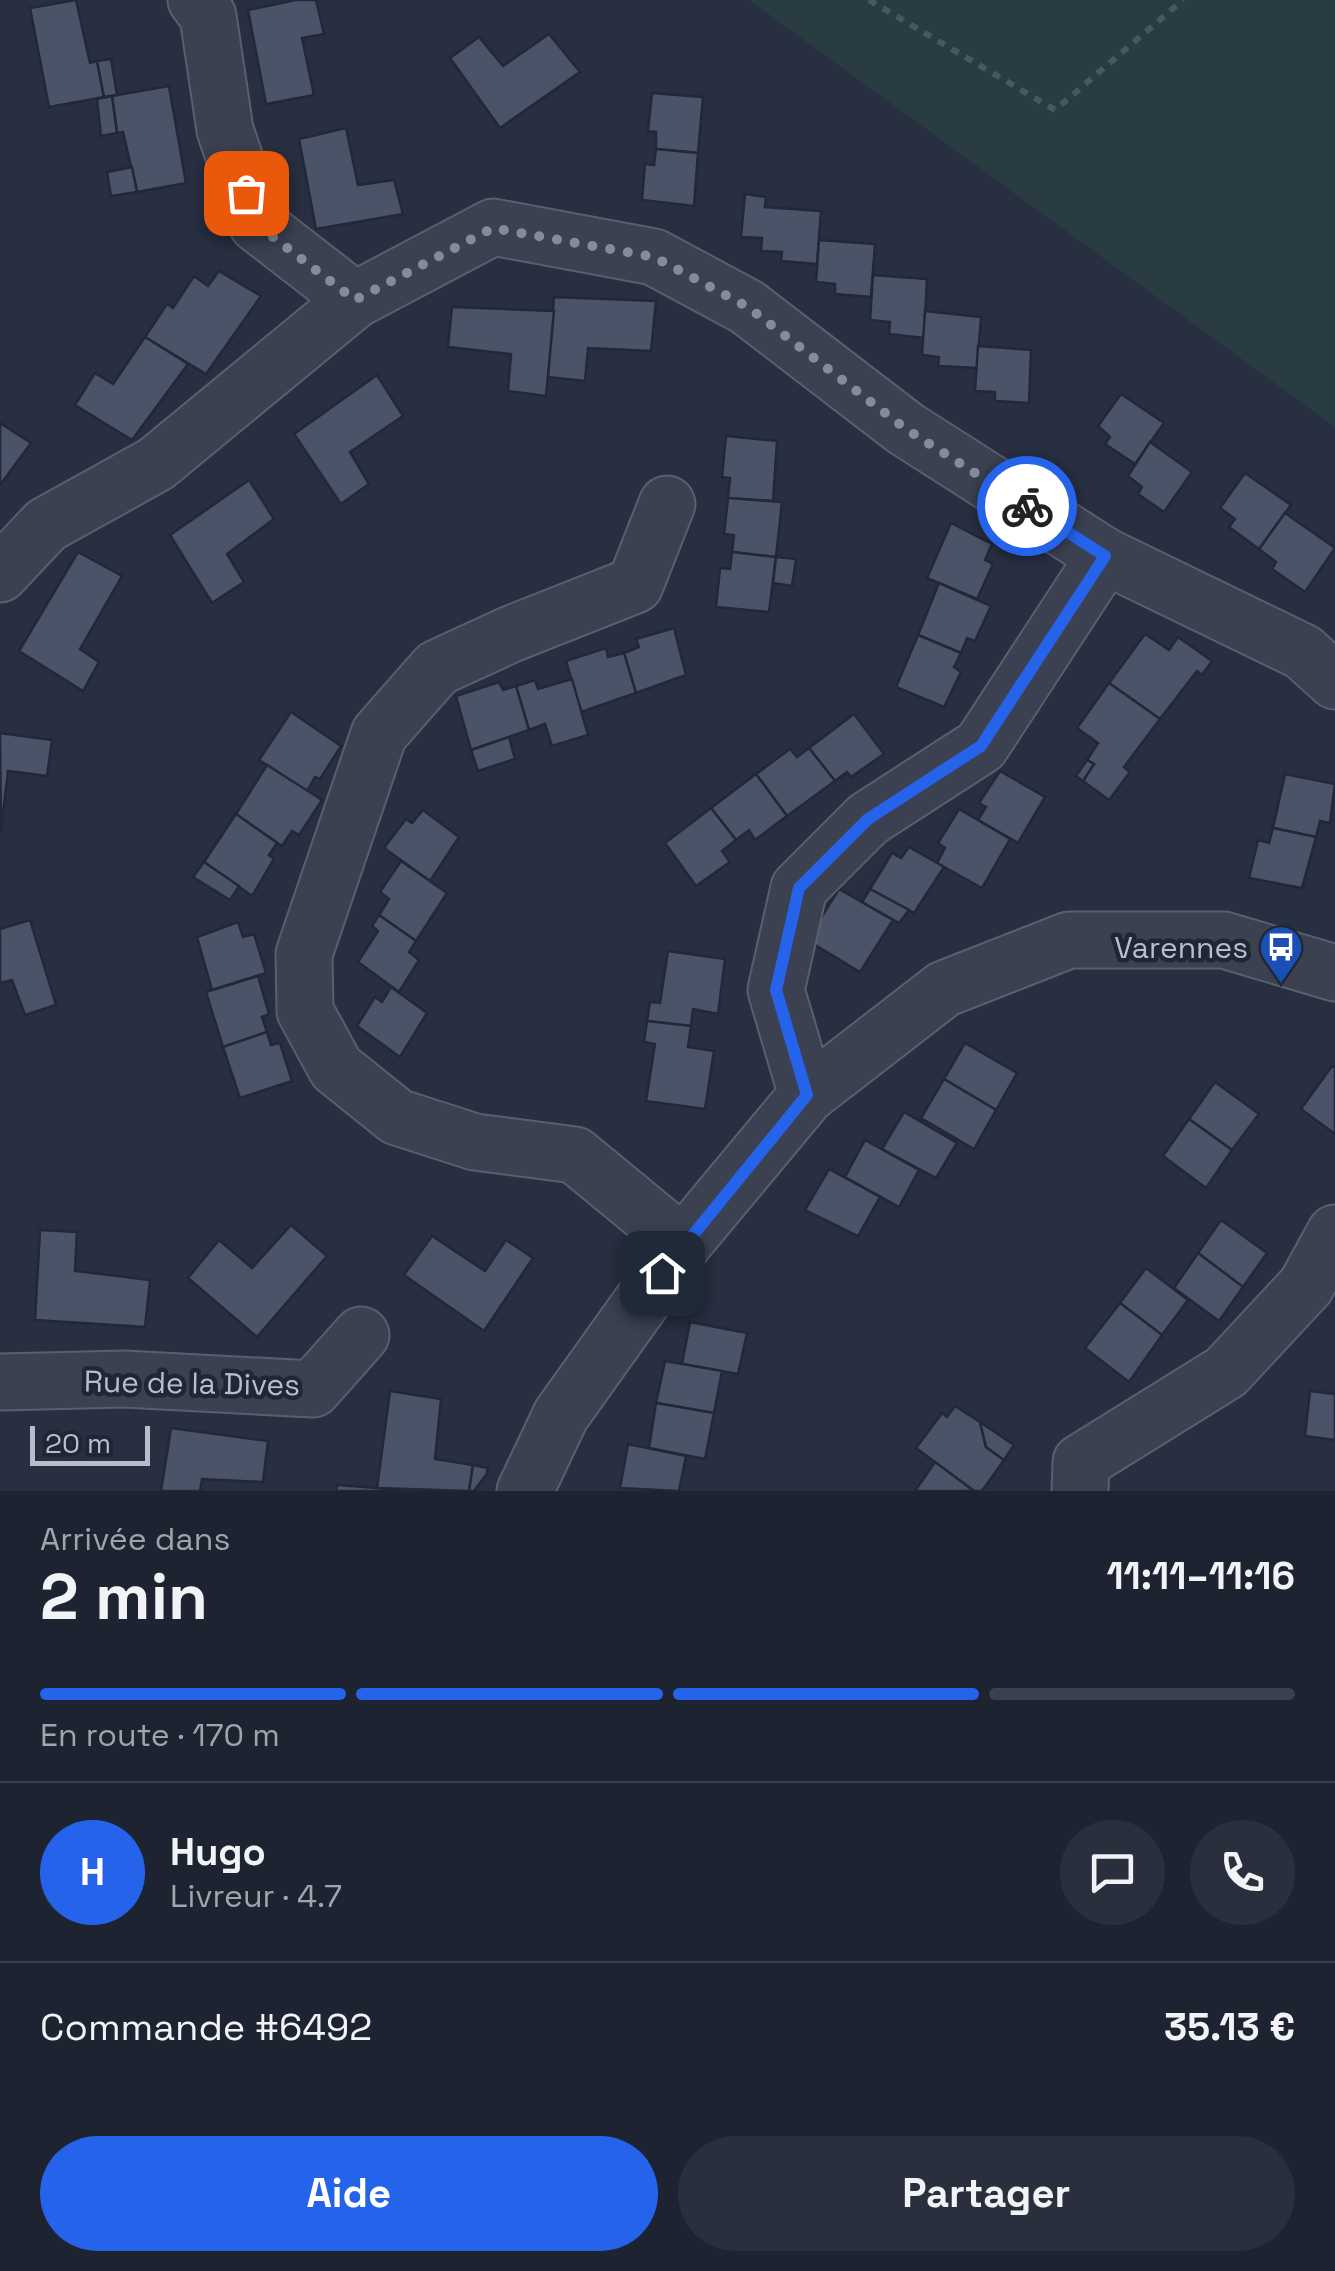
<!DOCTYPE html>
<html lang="fr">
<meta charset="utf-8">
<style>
body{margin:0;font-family:"Space Grotesk",sans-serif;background:#2a2f3d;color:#f1f3f6;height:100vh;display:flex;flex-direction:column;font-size:38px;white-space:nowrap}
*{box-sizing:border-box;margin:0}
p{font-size:32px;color:#a0a4ab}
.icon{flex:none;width:55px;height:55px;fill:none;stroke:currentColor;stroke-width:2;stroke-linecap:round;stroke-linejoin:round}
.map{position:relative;height:1491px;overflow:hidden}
.panel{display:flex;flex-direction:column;background:#1d2331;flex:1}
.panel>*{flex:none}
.scale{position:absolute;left:30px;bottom:25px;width:120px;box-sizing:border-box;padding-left:10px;border:5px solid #b8bdcb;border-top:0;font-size:28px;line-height:35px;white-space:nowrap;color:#b8bdcb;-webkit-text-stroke:8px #202636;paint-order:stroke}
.pin{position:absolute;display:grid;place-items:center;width:85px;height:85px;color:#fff;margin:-42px;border-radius:20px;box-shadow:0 5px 15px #0006}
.courier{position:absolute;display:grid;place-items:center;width:100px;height:100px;margin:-50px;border:8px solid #2563eb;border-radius:50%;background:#fff;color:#222;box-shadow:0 2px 12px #0007}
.summary em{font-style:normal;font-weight:700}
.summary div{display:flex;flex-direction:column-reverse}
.summary{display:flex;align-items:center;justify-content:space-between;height:170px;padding:0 40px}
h1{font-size:65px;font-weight:700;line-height:75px}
.bar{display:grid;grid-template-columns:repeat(4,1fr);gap:15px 10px;align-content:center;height:120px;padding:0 40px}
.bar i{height:12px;border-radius:8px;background:#3b404d}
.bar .selected{background:#2563eb}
.bar p{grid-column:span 4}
.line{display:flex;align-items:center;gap:25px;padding:0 40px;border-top:2px solid #3b404d}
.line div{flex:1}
.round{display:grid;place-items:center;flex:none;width:105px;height:105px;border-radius:52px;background:#2a2f3d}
.primary-button{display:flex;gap:20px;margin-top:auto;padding:20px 40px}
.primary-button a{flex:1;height:115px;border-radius:60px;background:#2563eb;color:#fff;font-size:40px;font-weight:700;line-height:115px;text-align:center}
.primary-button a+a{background:#2a2f3d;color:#f1f3f6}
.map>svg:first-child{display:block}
.green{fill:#293c42}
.building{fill:#4b5368;stroke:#222838;stroke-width:2.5}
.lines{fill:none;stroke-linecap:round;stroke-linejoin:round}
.minor-casing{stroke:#595f6e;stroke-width:59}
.path{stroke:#47595f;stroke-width:6;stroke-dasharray:8 8;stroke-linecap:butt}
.minor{stroke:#3b4151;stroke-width:55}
.done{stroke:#858b9b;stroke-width:10;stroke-dasharray:0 18}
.route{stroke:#2563eb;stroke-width:12}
.labels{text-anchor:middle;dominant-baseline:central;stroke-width:9;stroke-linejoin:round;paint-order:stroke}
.poi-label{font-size:30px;fill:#b8bdcb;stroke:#202636;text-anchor:end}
.street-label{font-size:30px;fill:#b8bdcb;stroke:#202636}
</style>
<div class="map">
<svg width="1335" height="1491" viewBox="0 0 1335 1491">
<rect width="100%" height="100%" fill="#272f41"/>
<!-- green -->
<path class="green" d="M749,0H1335V427Z"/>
<!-- building -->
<g class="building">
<path d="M76,0L90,63L97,61L104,97L49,107L30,8Z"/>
<path d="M296,0H316L324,34L302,38L314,95L266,104L248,10Z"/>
<path d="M549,34L580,72L500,128L450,58L479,37L503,66Z"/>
<path d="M111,59L117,95L104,97L97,61Z"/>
<path d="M169,86L186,183L137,192L123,132L117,133L112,96Z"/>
<path d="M652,93L703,97L698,153L656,149V132L648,131Z"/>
<path d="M112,96L117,133L101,136L97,99Z"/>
<path d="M346,128L358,185L394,180L403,214L316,229L299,139Z"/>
<path d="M656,149L698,153L694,206L642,200L645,164L654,165Z"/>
<path d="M132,167L137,192L111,196L107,172Z"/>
<path d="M745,194L766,197L765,207L821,211L817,264L781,261L782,252L761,251L762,238L741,237Z"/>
<path d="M819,240L875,244L871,297L835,294V284L816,282Z"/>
<path d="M219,271L261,296L206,374L145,337L167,304L173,308L194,276L208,286Z"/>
<path d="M873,275L927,279L924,338L889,334L890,322L870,320Z"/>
<path d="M554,297L656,301L651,351L588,348L585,381L548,377Z"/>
<path d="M452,307L554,311L546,396L508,391L511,354L448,347Z"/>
<path d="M925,311L981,317L977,368L938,366L939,357L922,355Z"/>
<path d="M145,337L188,364L132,440L75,405L95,373L113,384Z"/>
<path d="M978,346L1031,350L1029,403L995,401V392L975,391Z"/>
<path d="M377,375L403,416L350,452L369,484L341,504L294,434Z"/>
<path d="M1121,394L1164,423L1135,464L1105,444L1110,437L1098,426Z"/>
<path d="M0,423L31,443L0,485Z"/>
<path d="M726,436L777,441L773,501L728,498L730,478L722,477Z"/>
<path d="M1150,442L1192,472L1164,512L1138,494L1142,487L1128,476Z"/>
<path d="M1245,473L1291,505L1259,549L1229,527L1235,519L1220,508Z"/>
<path d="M249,480L274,519L227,554L244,582L212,603L170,535Z"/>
<path d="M728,498L782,502L776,557L732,552L734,535L724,534Z"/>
<path d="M1285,513L1335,548L1305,592L1272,569L1276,562L1259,549Z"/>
<path d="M951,523L992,544L985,560L993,564L977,599L927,578Z"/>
<path d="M78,552L122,576L80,649L99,662L83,691L19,651Z"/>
<path d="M732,552L776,557L769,612L716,607L720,568L730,569Z"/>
<path d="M776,557L796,559L792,586L773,583Z"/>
<path d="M939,583L991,606L975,641L967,638L961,653L918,635Z"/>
<path d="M674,628L686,675L636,693L624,653L639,647L636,639Z"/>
<path d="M1145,634L1169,650L1178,637L1212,661L1202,675L1197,671L1160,719L1109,683Z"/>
<path d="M918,635L961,653L954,667L961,672L944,707L896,687Z"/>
<path d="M606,648L608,657L624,653L636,693L581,712L566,661Z"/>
<path d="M572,679L588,735L552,746L545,724L529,730L516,686L535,680L538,689Z"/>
<path d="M499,682L503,690L516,686L529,730L471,750L456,696Z"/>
<path d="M1109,683L1160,719L1124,767L1130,772L1109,800L1083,781L1094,764L1087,760L1098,743L1077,728Z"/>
<path d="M291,712L341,746L320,779L315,777L307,791L259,760Z"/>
<path d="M854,714L884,754L851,777L847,772L835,781L809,748Z"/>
<path d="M0,733L52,740L47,776L8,771L1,831Z"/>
<path d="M509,737L515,759L478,771L471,750Z"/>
<path d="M809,748L835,781L787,816L756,774L790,749L797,757Z"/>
<path d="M1087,760L1094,764L1083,781L1076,776Z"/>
<path d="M267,765L322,800L299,835L292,831L282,846L236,814Z"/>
<path d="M1000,771L1045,797L1018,843L978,820L986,807L979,803Z"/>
<path d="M756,774L787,816L755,840L749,830L736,840L711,808Z"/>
<path d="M1285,774L1335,784L1330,823L1320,821L1316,837L1273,828Z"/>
<path d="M711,808L736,840L722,851L730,862L696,886L665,843Z"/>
<path d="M959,809L1010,839L982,888L937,863L945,848L938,843Z"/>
<path d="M423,810L459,837L430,881L384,848L406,819L412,823Z"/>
<path d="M236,814L277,843L269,855L274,859L252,896L204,862Z"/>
<path d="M1273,828L1316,837L1302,888L1249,878L1258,840L1269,843Z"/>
<path d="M909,847L944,867L914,913L870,889L892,853L901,858Z"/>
<path d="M401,861L447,893L416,941L379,915L389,899L380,892Z"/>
<path d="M204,862L239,886L230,900L193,877Z"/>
<path d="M839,889L893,920L860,972L807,940Z"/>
<path d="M870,889L909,910L899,923L862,902Z"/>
<path d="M379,915L416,941L409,952L419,960L399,992L358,962L378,931L372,926Z"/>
<path d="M30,920L56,1005L25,1015L12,980L0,983V929Z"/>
<path d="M238,922L243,937L254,934L266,973L212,990L197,937Z"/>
<path d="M668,951L725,959L718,1014L693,1009L691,1026L647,1021L650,1002L660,1003Z"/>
<path d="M258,976L269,1014L262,1017L267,1032L223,1047L206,992Z"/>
<path d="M391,987L427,1013L400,1057L357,1026L375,997L382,1002Z"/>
<path d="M647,1021L691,1026L688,1047L714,1051L705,1109L646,1101L655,1044L644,1042Z"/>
<path d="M267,1032L271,1045L280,1043L292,1081L240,1098L223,1047Z"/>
<path d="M965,1043L1017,1073L996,1110L944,1079Z"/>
<path d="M1332,1066L1335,1068V1134L1301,1109Z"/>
<path d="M944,1079L996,1110L974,1149L921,1118Z"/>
<path d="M1215,1082L1259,1114L1232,1150L1189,1119Z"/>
<path d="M904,1112L957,1143L936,1178L882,1149Z"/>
<path d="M1189,1119L1232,1150L1206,1188L1163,1156Z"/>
<path d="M865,1140L919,1170L899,1207L845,1177Z"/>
<path d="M829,1169L880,1197L858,1236L805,1210Z"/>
<path d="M1221,1220L1267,1253L1243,1287L1198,1253Z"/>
<path d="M291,1225L327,1256L257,1337L188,1278L219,1240L252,1268Z"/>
<path d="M40,1230L77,1232L75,1271L150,1280L145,1327L35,1320Z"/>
<path d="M432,1236L485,1271L506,1240L533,1258L484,1331L404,1275Z"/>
<path d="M1198,1253L1243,1287L1219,1321L1174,1288Z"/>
<path d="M1146,1268L1188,1300L1162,1335L1120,1303Z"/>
<path d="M1120,1303L1162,1335L1129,1382L1085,1348Z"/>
<path d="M690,1322L747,1333L738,1374L682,1364Z"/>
<path d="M665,1361L722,1371L714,1413L656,1403Z"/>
<path d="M390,1391L441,1399L435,1459L473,1465L469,1491L377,1488Z"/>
<path d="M1310,1391L1335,1394V1440L1305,1436Z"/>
<path d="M656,1403L714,1413L705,1459L649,1448Z"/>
<path d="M955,1406L980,1422L986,1447L1004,1460L982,1491H974L916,1448L942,1413L947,1417Z"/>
<path d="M980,1422L1014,1445L1004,1460L986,1447Z"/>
<path d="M171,1428L268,1441L263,1482L202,1479L200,1491H161Z"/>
<path d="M628,1444L686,1456L679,1491L620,1488Z"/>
<path d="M935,1462L974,1491H915Z"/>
<path d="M473,1465L488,1468L486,1475L474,1491H469Z"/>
<path d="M337,1485L377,1488L403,1491H336Z"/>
</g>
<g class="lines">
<!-- minor casing -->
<g class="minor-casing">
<g id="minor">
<path d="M196,0L208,16L225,130L257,224L355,300"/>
<path d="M667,504L635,585L511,634L437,668L379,734L304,954L305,1011L336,1068L397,1117L475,1142L575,1155L683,1244"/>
<path d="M0,574L46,525L156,464L355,300L493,227L654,257L747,307L906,429L1105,556L1303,652L1335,681"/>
<path d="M807,1095L776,990L799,888L868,819L981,746L1105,556"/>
<path d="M0,1382L124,1379L313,1389L361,1335"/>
<path d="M525,1491L561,1415L683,1244L807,1095L944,989L1069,940H1224L1335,973"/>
<path d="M1080,1491L1081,1462L1226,1372L1306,1286L1335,1233"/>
</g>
</g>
<!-- path -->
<path class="path" d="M869,0L1055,110L1183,0"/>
<!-- minor -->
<use href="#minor" class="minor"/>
</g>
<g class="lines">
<!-- done -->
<path class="done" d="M246,193L256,224L355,300L493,228L654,257L748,307L906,429L1027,506"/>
<!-- route -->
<path class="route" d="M662,1273L807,1095L776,990L799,888L868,819L981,746L1105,556L1027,506"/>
</g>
<!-- icons -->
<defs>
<g id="bus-pin" transform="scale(2.25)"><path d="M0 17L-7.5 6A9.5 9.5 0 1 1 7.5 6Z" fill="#1a4fb4" stroke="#202636"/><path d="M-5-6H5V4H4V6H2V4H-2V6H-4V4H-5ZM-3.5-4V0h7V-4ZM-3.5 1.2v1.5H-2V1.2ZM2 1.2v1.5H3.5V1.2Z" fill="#fff"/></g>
</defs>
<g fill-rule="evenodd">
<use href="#bus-pin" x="1281" y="947"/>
</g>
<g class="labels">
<!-- poi labels -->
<g class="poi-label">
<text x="1248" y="947">Varennes</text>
</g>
<!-- street labels -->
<g class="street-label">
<text transform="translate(192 1383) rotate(1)">Rue de la Dives</text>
</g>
</g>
</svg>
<div class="scale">20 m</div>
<div class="pin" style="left:246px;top:193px;background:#ea580c"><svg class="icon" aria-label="bag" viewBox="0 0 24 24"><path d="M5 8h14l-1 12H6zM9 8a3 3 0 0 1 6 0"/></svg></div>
<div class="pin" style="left:662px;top:1273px;background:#1f2937"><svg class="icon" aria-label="home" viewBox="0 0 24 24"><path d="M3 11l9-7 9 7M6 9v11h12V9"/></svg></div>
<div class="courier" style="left:1027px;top:506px"><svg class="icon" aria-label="bike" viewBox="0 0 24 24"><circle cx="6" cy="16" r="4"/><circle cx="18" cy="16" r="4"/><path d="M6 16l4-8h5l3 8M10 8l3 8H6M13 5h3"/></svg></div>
</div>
<section class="panel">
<div class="summary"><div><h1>2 min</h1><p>Arrivée dans</p></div><em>11:11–11:16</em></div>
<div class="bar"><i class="selected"></i><i class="selected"></i><i class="selected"></i><i></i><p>En route · 170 m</p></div>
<div class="line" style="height:180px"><b class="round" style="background:#2563eb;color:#fff">H</b><div><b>Hugo</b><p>Livreur · 4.7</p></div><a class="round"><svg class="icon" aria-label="chat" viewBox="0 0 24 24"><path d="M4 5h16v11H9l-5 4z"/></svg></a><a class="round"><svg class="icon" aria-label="phone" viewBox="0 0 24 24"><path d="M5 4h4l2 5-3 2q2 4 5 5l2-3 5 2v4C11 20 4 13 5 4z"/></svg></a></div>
<div class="line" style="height:130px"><div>Commande #6492</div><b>35.13 €</b></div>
<div class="primary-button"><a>Aide</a><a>Partager</a></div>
</section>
